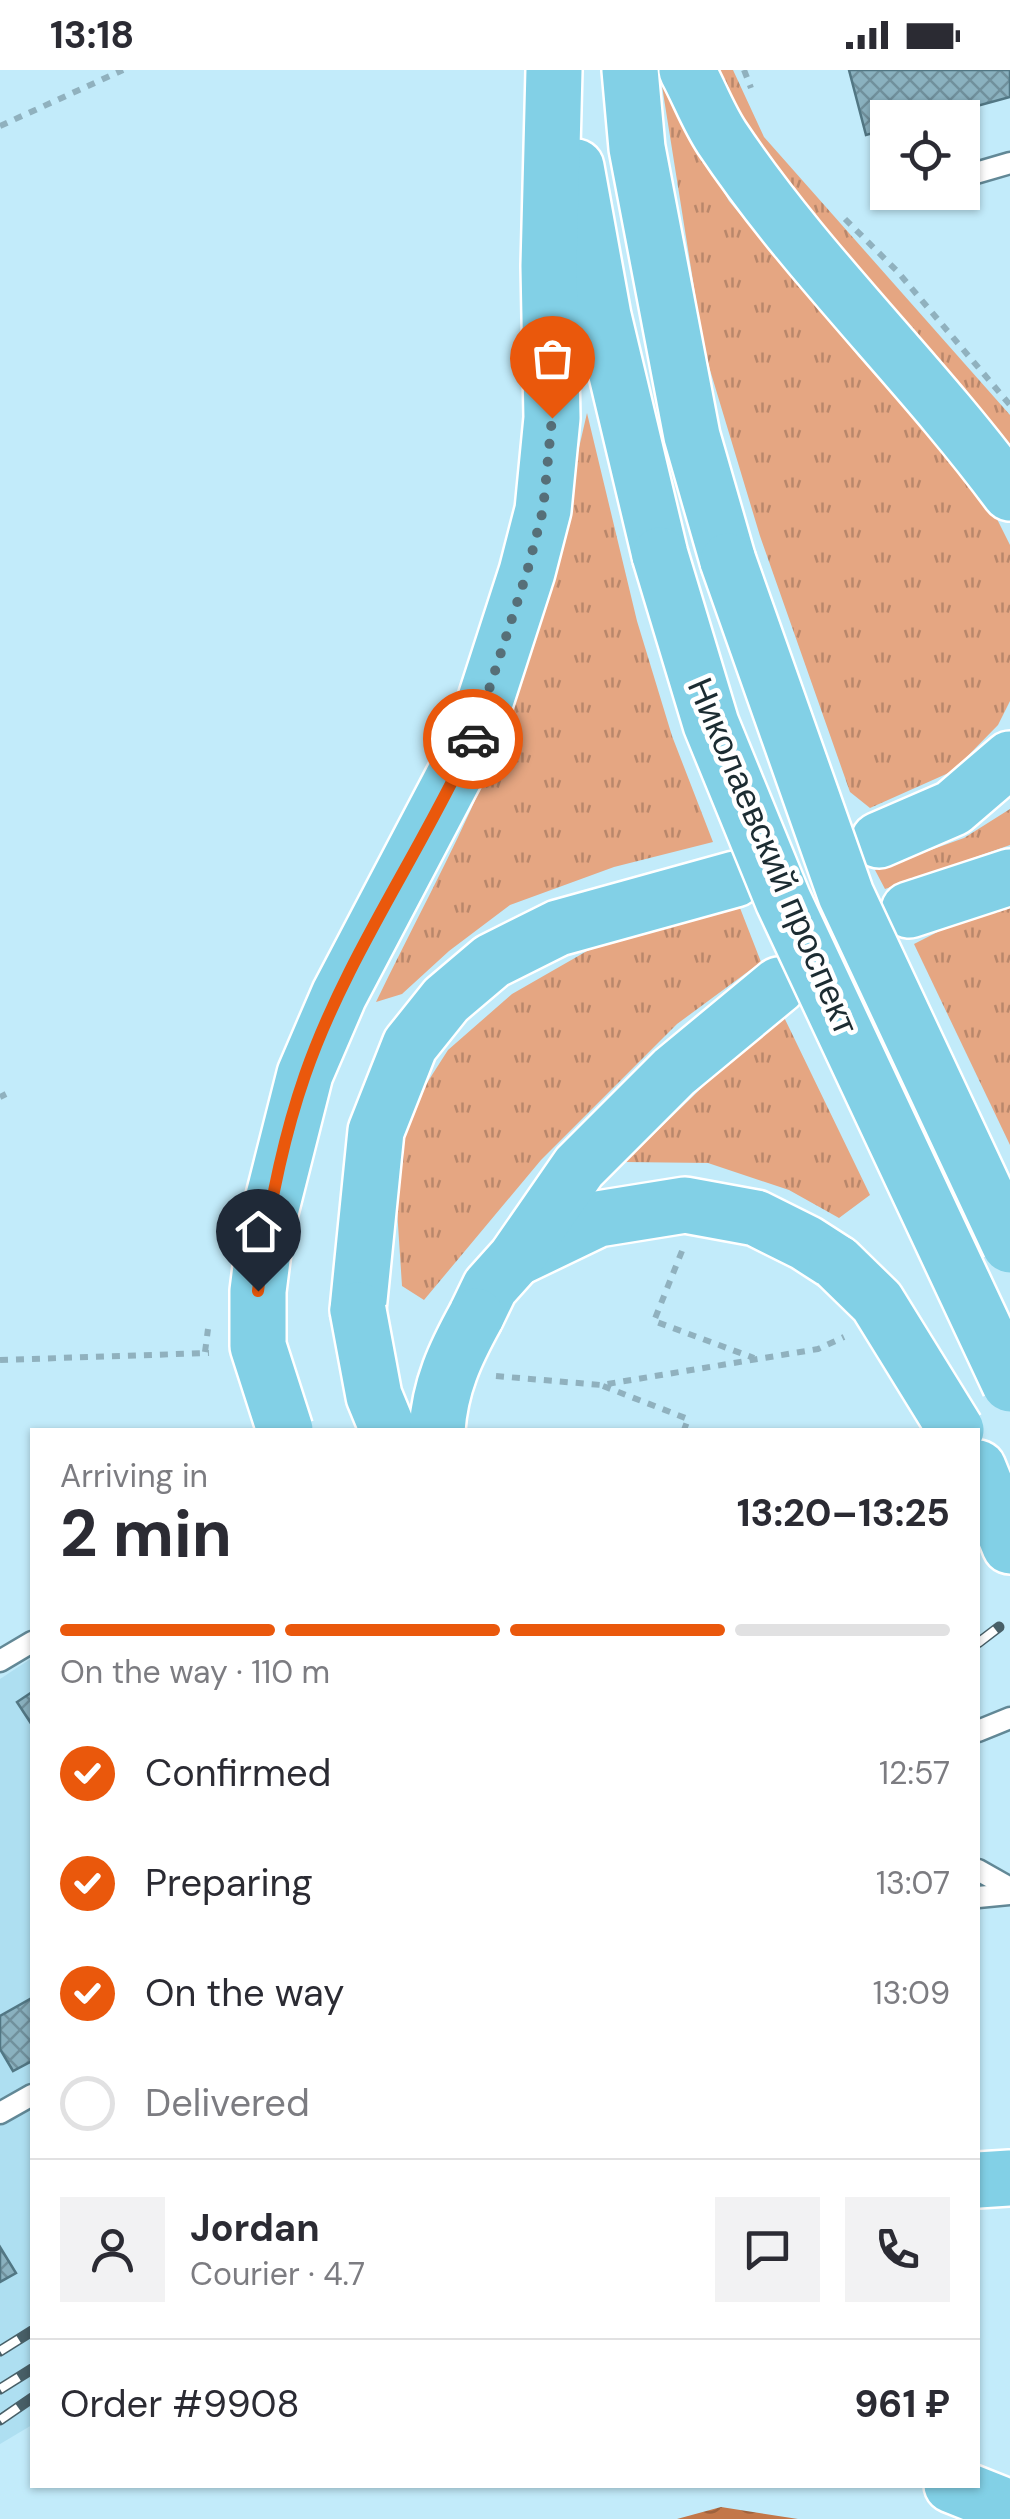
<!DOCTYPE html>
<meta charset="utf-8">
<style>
body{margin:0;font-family:"DM Sans",sans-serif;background:#f2f2f3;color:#2b2b33;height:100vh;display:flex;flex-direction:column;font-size:38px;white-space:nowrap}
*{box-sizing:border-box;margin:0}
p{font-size:32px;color:#7c7c81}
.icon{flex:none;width:55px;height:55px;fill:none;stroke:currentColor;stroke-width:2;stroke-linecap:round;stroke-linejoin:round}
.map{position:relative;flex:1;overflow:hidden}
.details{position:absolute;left:30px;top:1358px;width:950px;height:1060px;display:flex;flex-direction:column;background:#fff;border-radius:0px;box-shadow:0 2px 8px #0004}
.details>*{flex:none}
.buttons{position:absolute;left:870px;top:30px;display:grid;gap:20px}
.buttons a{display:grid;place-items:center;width:110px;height:110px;border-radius:0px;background:#fff;box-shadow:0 2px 8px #0004;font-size:50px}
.pin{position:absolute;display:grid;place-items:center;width:85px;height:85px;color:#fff;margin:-102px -42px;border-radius:50% 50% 50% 0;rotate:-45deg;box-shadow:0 0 10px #0007}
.pin .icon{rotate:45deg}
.courier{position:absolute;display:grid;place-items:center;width:100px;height:100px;margin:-50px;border:8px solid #ea580c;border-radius:50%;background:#fff;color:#222;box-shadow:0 2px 12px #0007}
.head em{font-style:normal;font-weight:700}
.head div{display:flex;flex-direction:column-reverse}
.head{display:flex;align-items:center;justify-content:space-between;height:170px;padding:0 30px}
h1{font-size:65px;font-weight:700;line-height:75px}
.bar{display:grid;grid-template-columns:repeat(4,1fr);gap:15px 10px;align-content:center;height:120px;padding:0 30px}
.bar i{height:12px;border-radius:8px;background:#e1e1e2}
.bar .on{background:#ea580c}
.bar p{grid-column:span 4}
.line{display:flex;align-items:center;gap:25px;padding:0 30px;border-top:2px solid #e1e1e2}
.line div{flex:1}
.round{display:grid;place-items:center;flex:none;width:105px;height:105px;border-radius:0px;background:#f2f2f3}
ol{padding:0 30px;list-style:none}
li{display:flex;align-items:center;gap:30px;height:110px}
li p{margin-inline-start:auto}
li .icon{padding:10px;border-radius:50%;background:#ea580c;color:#fff;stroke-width:4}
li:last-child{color:#7c7c81}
li i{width:55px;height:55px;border:5px solid #e1e1e2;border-radius:50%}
.status{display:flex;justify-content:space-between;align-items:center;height:70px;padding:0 50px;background:#fff;direction:ltr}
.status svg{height:28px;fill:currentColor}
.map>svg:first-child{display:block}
.built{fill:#aedff1}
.grass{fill:url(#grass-tufts)}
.water{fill:url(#water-waves)}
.building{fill:url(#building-cross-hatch);stroke:#527784;stroke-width:2.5}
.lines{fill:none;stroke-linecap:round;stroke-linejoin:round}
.lane-casing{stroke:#628896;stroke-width:25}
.primary-casing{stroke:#fff;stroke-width:60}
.path{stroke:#90b1be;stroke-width:6;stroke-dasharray:8 8;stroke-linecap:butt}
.lane{stroke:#fff;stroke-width:20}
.primary{stroke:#82d0e6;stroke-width:55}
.rail-casing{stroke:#485f67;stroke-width:11}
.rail{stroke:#fff;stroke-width:8;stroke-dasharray:22;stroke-linecap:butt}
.primary-bridge-casing{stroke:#fff;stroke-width:60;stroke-linecap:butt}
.primary-bridge{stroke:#82d0e6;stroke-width:55}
.done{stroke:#566f78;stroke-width:10;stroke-dasharray:0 18}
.route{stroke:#ea580c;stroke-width:12}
.labels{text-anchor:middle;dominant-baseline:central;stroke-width:9;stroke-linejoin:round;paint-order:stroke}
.street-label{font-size:35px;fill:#1c2c32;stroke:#fff}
</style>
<div class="status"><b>13:18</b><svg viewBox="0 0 49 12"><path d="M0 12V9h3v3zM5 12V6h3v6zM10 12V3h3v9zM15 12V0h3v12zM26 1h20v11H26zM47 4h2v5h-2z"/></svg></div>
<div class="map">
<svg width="1010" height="2449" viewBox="0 0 1010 2449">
<defs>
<pattern id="grass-tufts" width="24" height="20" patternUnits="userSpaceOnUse" patternTransform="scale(2.5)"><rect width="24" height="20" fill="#e5a682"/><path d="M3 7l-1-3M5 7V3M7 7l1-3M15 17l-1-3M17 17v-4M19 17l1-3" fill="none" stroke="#b9876b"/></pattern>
<pattern id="water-waves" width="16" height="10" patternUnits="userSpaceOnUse" patternTransform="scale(2.5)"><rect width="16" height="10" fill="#c37749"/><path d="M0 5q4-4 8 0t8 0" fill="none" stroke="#9e623d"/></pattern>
<pattern id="building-cross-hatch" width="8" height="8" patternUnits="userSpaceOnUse" patternTransform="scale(2.5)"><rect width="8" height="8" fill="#8ab1bf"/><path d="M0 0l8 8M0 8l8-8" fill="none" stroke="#70909c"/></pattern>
</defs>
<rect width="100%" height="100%" fill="#c2ebfa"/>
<!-- built -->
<path class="built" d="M32,1588V2355L0,2374V1609Z"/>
<!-- grass -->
<g class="grass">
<path d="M717,0H733L764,67L1010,345V376L771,100Z"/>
<path d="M662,16L729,131L859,287L988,431L1010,475V631L998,655L953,701L870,738L850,722L760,466L704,280Z"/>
<path d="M587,343L637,551L672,666L713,772L614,797L510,835L449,881L402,924L376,932C411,859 451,787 483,712C533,594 558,467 587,343Z"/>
<path d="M1010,739V775L885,819L875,800L964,768Z"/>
<path d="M1010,834V1075L914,874L963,849Z"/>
<path d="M740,838L761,892L677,954L541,1090L424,1230L402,1216L395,1109L409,1041L448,980L512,924L587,881L648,857Z"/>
<path d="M781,941L870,1125L839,1148L789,1120L708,1093L625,1092Z"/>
</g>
<!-- water -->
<path class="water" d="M721,2437L798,2449H677Z"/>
<!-- building -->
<g class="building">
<path d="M849,0H1010V27L933,48H888V59L866,65Z"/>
<path d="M32,1622V1655L17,1632Z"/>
<path d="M32,1928V1991L13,2001L0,1979V1946Z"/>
<path d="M0,2177L16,2203L0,2212Z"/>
</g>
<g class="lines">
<!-- lane casing -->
<g class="lane-casing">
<g id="lane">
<path d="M962,107L1010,93"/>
<path d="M899,127L914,122"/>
<path d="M0,1591L32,1572"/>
<path d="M978,1661L1010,1648"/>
<path d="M978,1800L1010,1818"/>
<path d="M978,1827L1010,1824"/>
<path d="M0,2043L32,2025"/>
</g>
</g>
<!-- primary casing -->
<g class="primary-casing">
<g id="primary">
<path d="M630,0L637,78L692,366L728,491"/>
<path d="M687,0C699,22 708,47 722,68C807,195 920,301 1010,423"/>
<path d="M576,97L603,246L660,485"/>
<path d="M879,770L953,738L1010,689"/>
<path d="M909,840L1010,807"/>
<path d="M266,1158L305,1004L339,925L472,672L527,502L543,440L552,348L549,196L554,0"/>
<path d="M519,1187L598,1149L685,1135L756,1148L806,1173L837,1193"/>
<path d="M358,1240L376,1061L410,975L446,930L492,891L558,858L735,809"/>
<path d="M476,1246L490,1217L516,1188L579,1097L674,1002L779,915"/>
<path d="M978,1398L1010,1476"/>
<path d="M978,2110L1010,2108"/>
<path d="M952,2415L1010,2438"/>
</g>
</g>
<!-- path -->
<g class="path">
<path d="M744,0L751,18"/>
<path d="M0,56L123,0"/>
<path d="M845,149L897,201L1010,335"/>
<path d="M0,1027L6,1024"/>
<path d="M682,1181L654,1251L754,1288"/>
<path d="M205,1282L208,1259"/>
<path d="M0,1290L209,1283"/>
<path d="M496,1306L601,1315L818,1279L844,1267"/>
<path d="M603,1316L688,1349L684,1360"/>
</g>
<!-- lane -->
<use href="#lane" class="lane"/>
<!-- primary -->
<use href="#primary" class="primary"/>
<!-- rail casing -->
<g class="rail-casing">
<g id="rail">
<path d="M978,1573L999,1557"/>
<path d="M0,2281L32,2261"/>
<path d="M0,2319L32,2299"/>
<path d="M0,2350L32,2328"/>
</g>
</g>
<!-- rail -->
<use href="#rail" class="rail"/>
<!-- primary-bridge casing -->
<g class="primary-bridge-casing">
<g id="primary-bridge">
<path d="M660,485L711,654L783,830L1010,1314"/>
<path d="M728,491L846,825L1010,1175"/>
<path d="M266,1158L258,1221V1276L285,1360"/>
<path d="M837,1193L877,1232L956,1360"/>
<path d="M358,1240L374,1326L388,1360"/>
<path d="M437,1360C440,1316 455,1284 476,1246"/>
</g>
</g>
<!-- primary-bridge -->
<use href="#primary-bridge" class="primary-bridge"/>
</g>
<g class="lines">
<!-- done -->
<path class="done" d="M473,669L527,502L543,440L552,348"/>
<!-- route -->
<path class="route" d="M258,1221C267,1149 281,1074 305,1005C346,887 421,782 473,669"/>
</g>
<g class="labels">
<!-- street labels -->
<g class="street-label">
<text transform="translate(773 786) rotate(67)">Николаевский проспект</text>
</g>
</g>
</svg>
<div class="buttons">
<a><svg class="icon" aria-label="locate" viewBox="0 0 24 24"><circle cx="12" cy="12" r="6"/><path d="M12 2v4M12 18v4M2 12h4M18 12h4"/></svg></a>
</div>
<div class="pin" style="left:552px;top:348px;background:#ea580c"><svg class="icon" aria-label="bag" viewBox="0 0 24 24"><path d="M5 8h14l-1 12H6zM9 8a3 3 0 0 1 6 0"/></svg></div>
<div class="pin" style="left:258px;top:1221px;background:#1f2937"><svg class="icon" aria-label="home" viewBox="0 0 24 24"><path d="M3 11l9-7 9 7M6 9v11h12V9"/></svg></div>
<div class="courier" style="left:473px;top:669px"><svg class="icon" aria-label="car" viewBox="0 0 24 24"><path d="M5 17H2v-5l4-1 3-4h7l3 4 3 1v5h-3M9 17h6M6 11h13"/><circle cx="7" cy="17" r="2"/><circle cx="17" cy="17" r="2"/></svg></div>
<section class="details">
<div class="head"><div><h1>2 min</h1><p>Arriving in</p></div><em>13:20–13:25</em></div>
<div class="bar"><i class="on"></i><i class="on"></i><i class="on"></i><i></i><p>On the way · 110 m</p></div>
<ol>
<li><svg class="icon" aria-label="check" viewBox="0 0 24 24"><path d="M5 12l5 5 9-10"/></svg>Confirmed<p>12:57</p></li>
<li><svg class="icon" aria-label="check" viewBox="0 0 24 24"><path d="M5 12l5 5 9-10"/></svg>Preparing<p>13:07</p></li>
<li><svg class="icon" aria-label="check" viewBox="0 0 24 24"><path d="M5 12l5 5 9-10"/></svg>On the way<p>13:09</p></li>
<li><i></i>Delivered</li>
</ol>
<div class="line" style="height:180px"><a class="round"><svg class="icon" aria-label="person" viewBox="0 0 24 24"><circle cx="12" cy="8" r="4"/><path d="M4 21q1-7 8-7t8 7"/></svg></a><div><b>Jordan</b><p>Courier · 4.7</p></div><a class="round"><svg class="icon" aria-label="chat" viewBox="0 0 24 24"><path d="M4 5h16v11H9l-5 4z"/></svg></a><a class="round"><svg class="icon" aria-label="phone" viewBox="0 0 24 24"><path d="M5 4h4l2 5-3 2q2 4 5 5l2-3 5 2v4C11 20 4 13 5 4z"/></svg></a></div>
<div class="line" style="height:130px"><div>Order #9908</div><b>961 ₽</b></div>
</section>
</div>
